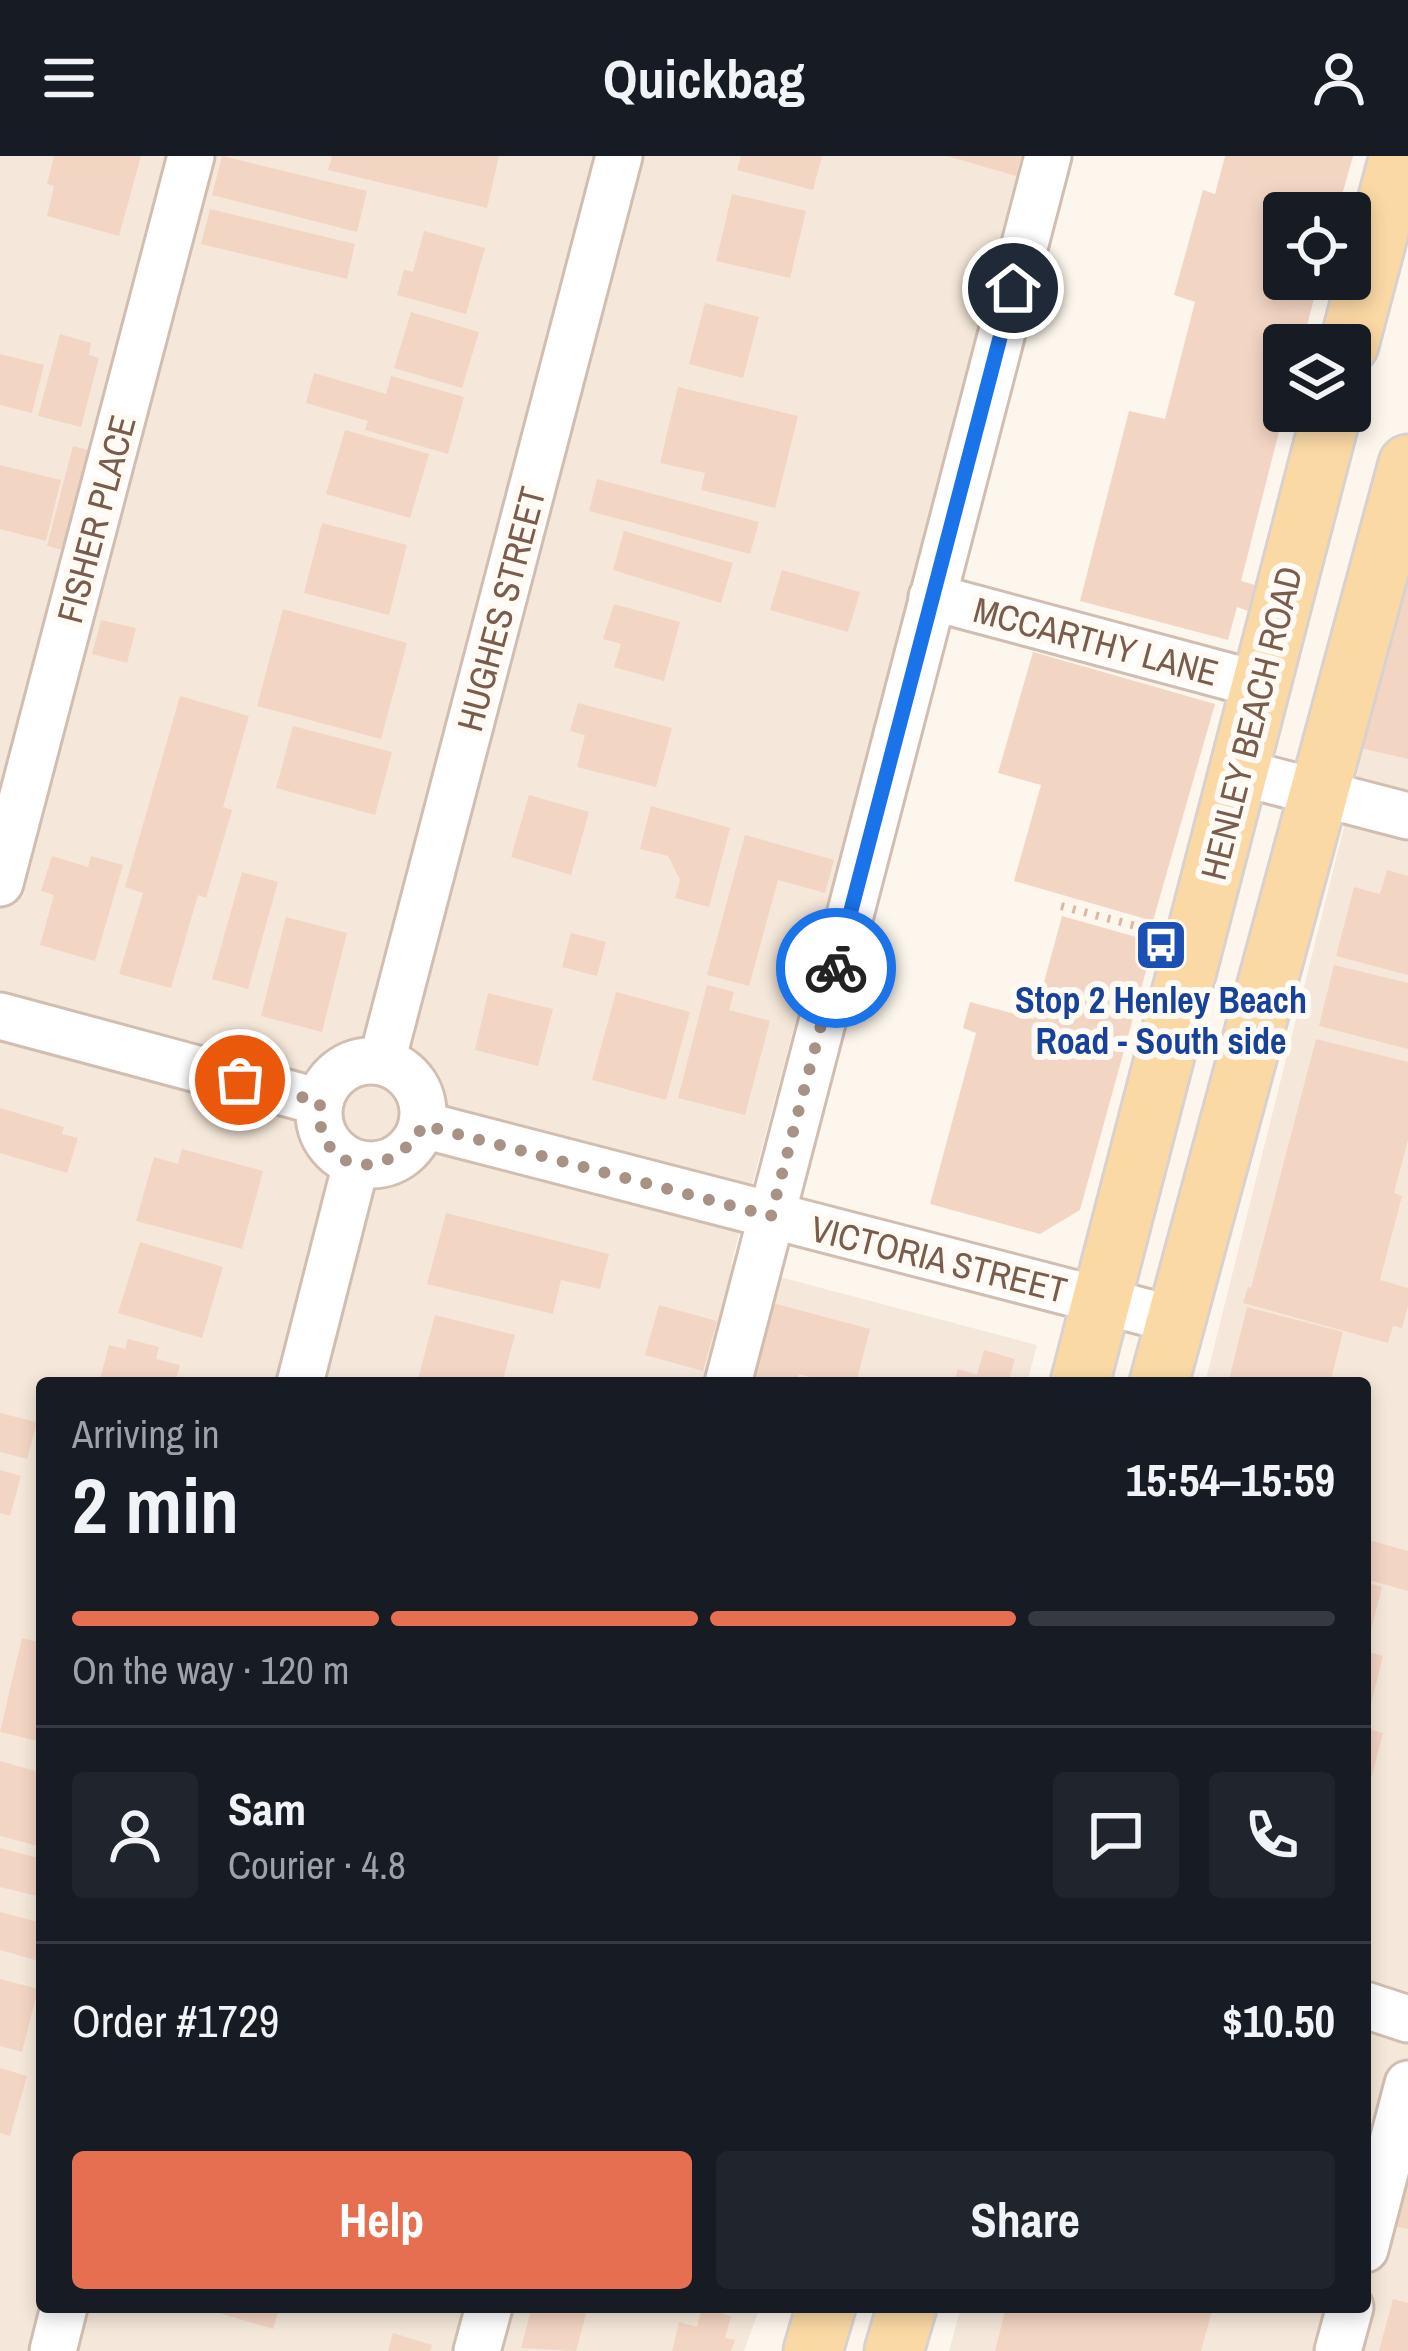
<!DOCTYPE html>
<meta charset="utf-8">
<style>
body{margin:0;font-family:"Archivo Narrow",sans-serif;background:#20242c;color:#f1f3f6;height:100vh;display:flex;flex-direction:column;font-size:45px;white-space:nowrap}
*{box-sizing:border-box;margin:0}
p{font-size:39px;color:#9ea1a6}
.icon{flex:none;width:66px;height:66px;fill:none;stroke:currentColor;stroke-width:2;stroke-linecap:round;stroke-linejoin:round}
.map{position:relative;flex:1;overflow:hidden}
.panel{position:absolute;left:36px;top:1221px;width:1335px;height:936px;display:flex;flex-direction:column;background:#171b24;border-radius:12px;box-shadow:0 6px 18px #0003}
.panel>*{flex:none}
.buttons{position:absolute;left:1263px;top:36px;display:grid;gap:24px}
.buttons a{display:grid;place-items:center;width:108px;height:108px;border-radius:12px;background:#171b24;box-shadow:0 6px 18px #0003;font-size:60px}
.pin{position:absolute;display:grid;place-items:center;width:102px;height:102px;color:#fff;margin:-51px;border:6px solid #fff;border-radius:50%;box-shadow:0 3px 12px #0007}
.courier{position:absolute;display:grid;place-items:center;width:120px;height:120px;margin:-60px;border:9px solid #1a73e8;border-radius:50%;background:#fff;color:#222;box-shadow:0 3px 15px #0007}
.overview em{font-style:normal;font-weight:800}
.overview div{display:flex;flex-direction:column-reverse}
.overview{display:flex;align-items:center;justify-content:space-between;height:204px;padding:0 36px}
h1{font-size:78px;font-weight:800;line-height:90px}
.bar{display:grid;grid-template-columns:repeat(4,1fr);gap:18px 12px;align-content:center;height:144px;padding:0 36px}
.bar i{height:15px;border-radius:9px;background:#363941}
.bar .on{background:#e76f51}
.bar p{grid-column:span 4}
.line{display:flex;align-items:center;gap:30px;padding:0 36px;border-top:3px solid #363941}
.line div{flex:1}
.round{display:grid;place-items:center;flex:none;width:126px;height:126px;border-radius:12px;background:#20242c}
.cta{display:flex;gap:24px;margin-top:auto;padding:24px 36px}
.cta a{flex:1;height:138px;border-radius:12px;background:#e76f51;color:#fff;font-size:48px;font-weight:800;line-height:138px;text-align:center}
.cta a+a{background:#20242c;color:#f1f3f6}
header{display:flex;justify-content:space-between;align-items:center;height:156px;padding:0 36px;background:#171b24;font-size:54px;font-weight:800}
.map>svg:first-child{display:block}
.residential{fill:#f5e8da}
.building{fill:#f3d5c3}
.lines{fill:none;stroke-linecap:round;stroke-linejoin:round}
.minor-casing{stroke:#d1beb0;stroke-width:51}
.major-casing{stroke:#dad1cd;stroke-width:63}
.path{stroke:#d9b8a5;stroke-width:8;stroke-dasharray:3 9;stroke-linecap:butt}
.minor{stroke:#fff;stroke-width:45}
.major{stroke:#fbd9a5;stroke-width:57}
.done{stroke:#a89285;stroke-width:12;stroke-dasharray:0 21.6}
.route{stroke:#1a73e8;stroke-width:15}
.labels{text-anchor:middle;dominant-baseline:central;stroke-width:12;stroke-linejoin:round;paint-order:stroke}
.street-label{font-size:36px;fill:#7a5c4d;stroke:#fffaf3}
.transit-label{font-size:36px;font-weight:bold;fill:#164399;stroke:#fffaf3}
</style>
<header><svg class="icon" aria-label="menu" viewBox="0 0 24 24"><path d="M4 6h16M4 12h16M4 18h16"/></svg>Quickbag<svg class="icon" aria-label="person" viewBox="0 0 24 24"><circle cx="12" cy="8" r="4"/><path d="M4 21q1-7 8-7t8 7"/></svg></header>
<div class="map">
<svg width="1408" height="2195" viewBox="0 0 1408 2195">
<rect width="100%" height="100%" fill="#fdf6ec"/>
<!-- residential -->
<g class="residential">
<path d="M0,0H1026L731,1108L1037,1189L1027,1227H42V2151H760L744,2195H0Z"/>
<path d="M1408,415V2195H949L961,2151H1365V1227H1205Z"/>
</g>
<!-- building -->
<g class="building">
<path d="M54,0H141L119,80L47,60L54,30L47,28Z"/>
<path d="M222,0L367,35L357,76L212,39Z"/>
<path d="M332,0H499L487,52L328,14Z"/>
<path d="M741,0H822L813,34L737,14Z"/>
<path d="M947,0H1021L1016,20Z"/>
<path d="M1225,0H1353L1337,57H1284V123H1319L1302,189H1284V256L1241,425L1255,429L1248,455L1237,451L1228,484L1080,445L1129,255L1165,263L1195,146L1174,139L1203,34L1215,38Z"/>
<path d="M732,38L806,55L790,122L716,105Z"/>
<path d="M210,53L355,88L347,123L201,88Z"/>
<path d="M424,75L485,92L466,158L397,139L404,114L413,116Z"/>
<path d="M705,147L759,161L743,222L689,208Z"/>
<path d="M411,156L479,176L462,232L394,212Z"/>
<path d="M60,178L91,187L89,199L99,202L81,271L38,260Z"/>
<path d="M0,198L44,209L32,257L0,249Z"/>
<path d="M314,217L386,238L391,220L464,241L448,298L365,274L368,265L306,247Z"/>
<path d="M678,231L798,260L775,352L701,334L705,317L660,307Z"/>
<path d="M345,274L429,298L410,362L326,338Z"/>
<path d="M73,290L100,297L74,397L47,390Z"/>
<path d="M0,309L61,324L46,385L0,373Z"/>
<path d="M597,323L759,366L750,398L589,355Z"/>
<path d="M322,367L407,389L389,459L304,437Z"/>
<path d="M624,375L733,407L721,447L613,414Z"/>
<path d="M1408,398V603L1356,591Z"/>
<path d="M782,414L860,436L848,476L770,454Z"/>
<path d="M614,448L680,466L664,525L614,511L621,488L603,483Z"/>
<path d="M283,453L407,487L381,583L257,550Z"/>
<path d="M101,464L136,472L127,507L92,498Z"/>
<path d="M1033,496L1215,548L1153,765L1014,725L1041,629L998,617Z"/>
<path d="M180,540L249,560L223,651L232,654L206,742L198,739L171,832L119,818L143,737L125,731Z"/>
<path d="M578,547L672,572L656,631L577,611L585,579L570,575Z"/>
<path d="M293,570L392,596L375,659L276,632Z"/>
<path d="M529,639L589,656L571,719L511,701Z"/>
<path d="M651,650L730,672L709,751L675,742L680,724L668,700L640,693Z"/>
<path d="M745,679L834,704L825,737L778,724L749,830L707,819Z"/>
<path d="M52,700L88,711L91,700L123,709L95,805L40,789L54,739L41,735Z"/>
<path d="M1387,714L1408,720V819L1336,800L1354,731L1380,738Z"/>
<path d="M242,716L278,726L248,833L212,823Z"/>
<path d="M1062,760L1154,786L1080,1054L1040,1078L930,1048L976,877L963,872L970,846L1034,863Z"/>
<path d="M286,761L347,777L322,876L261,860Z"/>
<path d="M571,777L606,786L597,820L562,811Z"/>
<path d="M1334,809L1408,827V893L1319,870Z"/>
<path d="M707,829L734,836L729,854L770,865L745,959L678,942Z"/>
<path d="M616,836L690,856L666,944L592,924Z"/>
<path d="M488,837L553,853L538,910L475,894Z"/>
<path d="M1316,883L1408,906V984L1394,1037L1402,1040L1380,1124L1408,1132V1150L1402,1172L1393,1170L1388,1187L1243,1147L1248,1131L1251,1132Z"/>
<path d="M0,952L64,971L62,978L78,982L67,1017L0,997Z"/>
<path d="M182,993L263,1015L242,1093L136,1065L154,1001L178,1008Z"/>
<path d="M446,1057L609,1098L600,1133L561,1124L553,1158L427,1128Z"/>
<path d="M140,1086L223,1111L202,1182L118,1157Z"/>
<path d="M769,1146L870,1173L856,1227H808L810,1221L799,1218L796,1227H748Z"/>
<path d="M659,1149L717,1165L703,1215L645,1199Z"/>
<path d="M1247,1151L1343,1176L1330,1227H1228Z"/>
<path d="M435,1159L515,1179L502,1227H417Z"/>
<path d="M128,1183L159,1191L156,1203L180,1209L175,1227H99L109,1189L125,1193Z"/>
<path d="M984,1194L1015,1203L1008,1227H954L958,1213L977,1219Z"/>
<path d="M0,1257L37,1266L27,1303L0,1296Z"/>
<path d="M0,1314L21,1320L10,1360L0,1357Z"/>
<path d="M1365,1383L1408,1395V1435L1365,1423Z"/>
<path d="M1365,1426L1382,1431L1367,1490H1365Z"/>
<path d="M22,1482L42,1487V1586L0,1576Z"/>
<path d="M1365,1495L1383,1500L1367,1564H1365Z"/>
<path d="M1365,1572L1383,1577L1367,1638H1365Z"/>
<path d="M0,1605L42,1617V1691L0,1680Z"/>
<path d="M0,1692L42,1703V1741L0,1731Z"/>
<path d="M0,1756L42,1767V1806L0,1794Z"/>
<path d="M0,1823L38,1833L22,1896L0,1890Z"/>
<path d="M0,1912L27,1920L10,1980L0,1977Z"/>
<path d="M1408,1981V2073L1383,2068Z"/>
<path d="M1393,2143L1408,2147V2195H1379Z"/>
<path d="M199,2151H280L273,2173Z"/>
<path d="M532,2151H588L576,2195L521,2192Z"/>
<path d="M1006,2151H1213L1201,2195H995Z"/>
<path d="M702,2152L731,2160L725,2182L735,2184L731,2195H672L679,2166L697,2171Z"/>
<path d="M393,2177L432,2189L430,2195H388Z"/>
</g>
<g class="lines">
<!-- minor casing -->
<g class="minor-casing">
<g id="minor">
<path d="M932,441L1260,529"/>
<path d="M1239,616L1408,660"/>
<path d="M0,727L191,0"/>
<path d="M0,860L320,946"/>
<path d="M382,905L619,0"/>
<circle cx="371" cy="957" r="52"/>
<path d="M423,969L1176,1164"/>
<path d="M300,1227L356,1008"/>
<path d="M728,1227L1048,0"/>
<path d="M1365,1849L1408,1863"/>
<path d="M1365,2093L1408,1928"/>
<path d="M53,2195L64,2151"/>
<path d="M477,2195L489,2151"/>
<path d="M1338,2195L1350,2151"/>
</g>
</g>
<!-- major casing -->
<g class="major-casing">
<g id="major">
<path d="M1349,189L1399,0"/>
<path d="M1080,1227L1332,255"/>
<path d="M1159,1227L1408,308"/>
<path d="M813,2195L826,2151"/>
<path d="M894,2195L907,2151"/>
</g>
</g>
<!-- path -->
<path class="path" d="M1061,750L1151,774"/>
<!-- minor -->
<use href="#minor" class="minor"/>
<!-- major -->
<use href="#major" class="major"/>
</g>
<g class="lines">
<!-- done -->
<path class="done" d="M240,924L320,946C320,954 319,967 322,975C340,1029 403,1011 423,969L771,1060L836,812"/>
<!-- route -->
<path class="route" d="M836,812L1013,132"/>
</g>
<!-- icons -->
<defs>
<g id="bus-square" transform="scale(2.7)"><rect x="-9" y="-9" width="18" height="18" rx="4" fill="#1a4fb4" stroke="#fffaf3"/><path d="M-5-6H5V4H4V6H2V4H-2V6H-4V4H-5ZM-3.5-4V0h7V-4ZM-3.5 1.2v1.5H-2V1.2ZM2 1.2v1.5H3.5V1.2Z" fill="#fff"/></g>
</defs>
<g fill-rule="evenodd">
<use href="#bus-square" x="1161" y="789"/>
</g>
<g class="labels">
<!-- street labels -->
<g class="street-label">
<text transform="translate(96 363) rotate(-75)">FISHER PLACE</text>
<text transform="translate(501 453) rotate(-75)">HUGHES STREET</text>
<text transform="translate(1096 485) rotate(15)">MCCARTHY LANE</text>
<text transform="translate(1251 567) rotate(-76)">HENLEY BEACH ROAD</text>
<text transform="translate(939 1103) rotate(14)">VICTORIA STREET</text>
</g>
<!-- transit labels -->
<g class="transit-label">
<text x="1161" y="844">Stop 2 Henley Beach<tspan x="1161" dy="41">Road - South side</tspan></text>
</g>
</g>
</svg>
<div class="buttons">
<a><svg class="icon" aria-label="locate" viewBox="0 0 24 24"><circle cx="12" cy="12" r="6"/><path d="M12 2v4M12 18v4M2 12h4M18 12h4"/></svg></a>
<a><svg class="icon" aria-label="layers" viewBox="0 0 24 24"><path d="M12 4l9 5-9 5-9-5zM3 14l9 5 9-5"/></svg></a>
</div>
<div class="pin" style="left:240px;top:924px;background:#ea580c"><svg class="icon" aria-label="bag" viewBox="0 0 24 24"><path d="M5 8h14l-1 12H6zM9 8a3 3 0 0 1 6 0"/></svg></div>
<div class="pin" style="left:1013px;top:132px;background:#1f2937"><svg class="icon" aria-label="home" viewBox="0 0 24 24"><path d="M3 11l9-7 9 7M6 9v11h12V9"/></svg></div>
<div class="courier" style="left:836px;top:812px"><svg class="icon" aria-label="bike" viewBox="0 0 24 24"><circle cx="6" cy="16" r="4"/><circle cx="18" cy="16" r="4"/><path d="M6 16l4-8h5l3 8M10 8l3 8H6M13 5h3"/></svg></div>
<section class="panel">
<div class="overview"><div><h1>2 min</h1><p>Arriving in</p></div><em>15:54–15:59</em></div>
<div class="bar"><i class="on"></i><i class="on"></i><i class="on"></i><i></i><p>On the way · 120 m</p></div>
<div class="line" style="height:216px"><a class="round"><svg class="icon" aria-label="person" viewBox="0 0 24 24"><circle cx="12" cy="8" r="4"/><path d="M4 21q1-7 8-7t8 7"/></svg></a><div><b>Sam</b><p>Courier · 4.8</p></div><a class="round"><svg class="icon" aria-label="chat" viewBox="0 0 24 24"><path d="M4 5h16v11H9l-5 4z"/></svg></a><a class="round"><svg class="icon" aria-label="phone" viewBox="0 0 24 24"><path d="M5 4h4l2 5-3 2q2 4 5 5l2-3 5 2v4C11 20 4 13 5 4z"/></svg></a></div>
<div class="line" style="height:156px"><div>Order #1729</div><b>$10.50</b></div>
<div class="cta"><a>Help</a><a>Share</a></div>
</section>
</div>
